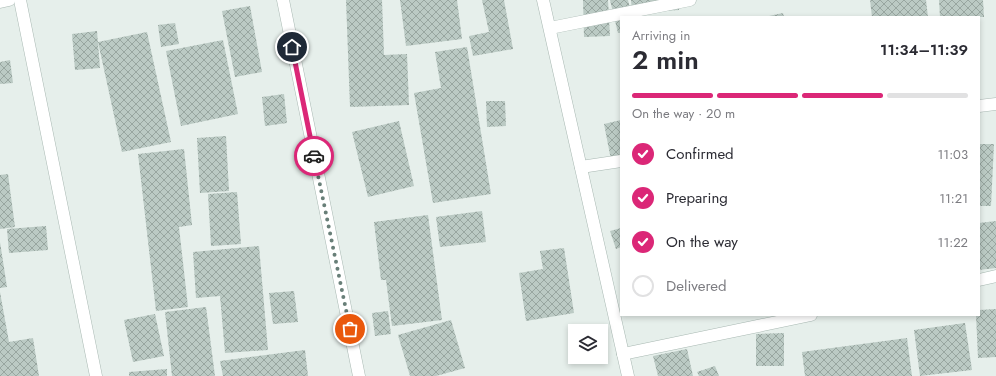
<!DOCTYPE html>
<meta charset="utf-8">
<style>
body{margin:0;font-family:Jost,sans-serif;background:#f7f7f7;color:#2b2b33;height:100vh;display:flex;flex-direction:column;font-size:15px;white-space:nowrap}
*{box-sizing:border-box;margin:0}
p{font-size:13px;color:#7c7c81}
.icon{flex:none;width:22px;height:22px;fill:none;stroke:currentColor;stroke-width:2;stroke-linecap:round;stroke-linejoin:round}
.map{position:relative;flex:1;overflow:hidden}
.side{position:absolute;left:620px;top:16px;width:360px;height:300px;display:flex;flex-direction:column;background:#fff;border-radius:0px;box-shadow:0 2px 6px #0003}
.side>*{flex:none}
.controls{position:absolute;left:568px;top:324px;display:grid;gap:8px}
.controls a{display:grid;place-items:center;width:40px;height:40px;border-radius:0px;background:#fff;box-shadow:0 2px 6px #0003;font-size:20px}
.pin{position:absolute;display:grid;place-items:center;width:34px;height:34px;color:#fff;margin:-17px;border:2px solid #fff;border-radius:50%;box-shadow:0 1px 4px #0007}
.courier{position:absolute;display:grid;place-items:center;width:40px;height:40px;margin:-20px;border:3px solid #db2777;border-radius:50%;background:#fff;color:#222;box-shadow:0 1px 5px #0007}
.headline em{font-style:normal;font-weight:600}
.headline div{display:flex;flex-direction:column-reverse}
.headline{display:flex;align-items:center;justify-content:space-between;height:68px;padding:0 12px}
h1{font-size:26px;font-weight:600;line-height:30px}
.bar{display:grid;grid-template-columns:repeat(4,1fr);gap:6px 4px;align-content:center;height:48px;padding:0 12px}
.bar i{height:5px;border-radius:3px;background:#e1e1e2}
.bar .current{background:#db2777}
.bar p{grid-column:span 4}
ol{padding:0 12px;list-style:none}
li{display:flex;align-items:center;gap:12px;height:44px}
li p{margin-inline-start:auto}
li .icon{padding:4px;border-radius:50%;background:#db2777;color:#fff;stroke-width:4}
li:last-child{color:#7c7c81}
li i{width:22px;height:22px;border:2px solid #e1e1e2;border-radius:50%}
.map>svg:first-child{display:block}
.building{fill:url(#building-cross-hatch)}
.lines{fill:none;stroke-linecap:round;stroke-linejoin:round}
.street-casing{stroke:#a8b8b2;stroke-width:13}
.street{stroke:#fff;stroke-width:12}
.done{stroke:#687f78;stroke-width:4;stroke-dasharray:0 7.2}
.route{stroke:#db2777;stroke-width:5}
</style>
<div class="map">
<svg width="996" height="376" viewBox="0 0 996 376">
<defs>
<pattern id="building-cross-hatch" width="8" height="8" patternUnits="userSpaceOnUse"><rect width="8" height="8" fill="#bbcac4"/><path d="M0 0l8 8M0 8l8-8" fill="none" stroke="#98a6a0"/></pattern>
</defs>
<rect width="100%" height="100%" fill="#e6efeb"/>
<!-- building -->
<g class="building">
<path d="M346,0H382L384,55L407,54L409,105L350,107Z"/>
<path d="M400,0H457L462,39L406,46Z"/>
<path d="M482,0H504L513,49L473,56L469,36L489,32Z"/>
<path d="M583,0H608L610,36L584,37Z"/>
<path d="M610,0H628L632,17H621V33H618Z"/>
<path d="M631,0H679V10L632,13Z"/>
<path d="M870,0H926L928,17H872Z"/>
<path d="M939,0H983L984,17H940Z"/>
<path d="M250,6L262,72L235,77L222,11Z"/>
<path d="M783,13L784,17H769V16Z"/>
<path d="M175,23L179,44L161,47L158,25Z"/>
<path d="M97,31L100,68L75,70L72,34Z"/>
<path d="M147,32L171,142L122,152L98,42Z"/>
<path d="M223,40L238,114L181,126L166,51Z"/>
<path d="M467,47L491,194L433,203L414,93L441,88L435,52Z"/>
<path d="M10,60L13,83L0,84V62Z"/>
<path d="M284,94L287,123L265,126L262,97Z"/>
<path d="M486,101H505L506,126L487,127Z"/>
<path d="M621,120V163L612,165L604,124Z"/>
<path d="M399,121L414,186L368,197L352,132Z"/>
<path d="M226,136L229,191L200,193L197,138Z"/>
<path d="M979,144H994L991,206H979Z"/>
<path d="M184,149L192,225L179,227L188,307L156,311L138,154Z"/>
<path d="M8,174L15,227L0,229V175Z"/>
<path d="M237,192L241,244L211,246L208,194Z"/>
<path d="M482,211L486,242L440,247L436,217Z"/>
<path d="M428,215L442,320L392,326L386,280H381L374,222Z"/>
<path d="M996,221V268L979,270V223Z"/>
<path d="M46,226L48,250L9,253L7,229Z"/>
<path d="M621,228V247L616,249L610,231Z"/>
<path d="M0,242L7,287L0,288Z"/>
<path d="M259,246L268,350L225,353L220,296L196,298L193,252Z"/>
<path d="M564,248L574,313L526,321L519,273L543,269L540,251Z"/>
<path d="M294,291L298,322L273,324L269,293Z"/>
<path d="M0,292L9,342L33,338L39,376H0Z"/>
<path d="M206,307L215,376H172L165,312Z"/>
<path d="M996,309V357L978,358L976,315H979V310Z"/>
<path d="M388,311L391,334L375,336L372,313Z"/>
<path d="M155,314L164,356L133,362L124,320Z"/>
<path d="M451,320L465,368L436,376H410L398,335Z"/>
<path d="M965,323L972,370L920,376L914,330Z"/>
<path d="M784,333V366H756V334Z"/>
<path d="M907,338L912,376H805L802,352Z"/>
<path d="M687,349L693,376H658L653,356Z"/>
<path d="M305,350L308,376H223L220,361Z"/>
<path d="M715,366L719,376H699L697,372Z"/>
<path d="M167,369V376H129V372Z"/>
</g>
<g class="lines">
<!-- street casing -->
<g class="street-casing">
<g id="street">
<path d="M20,0L96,376"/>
<path d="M283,0L359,376"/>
<path d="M543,0L628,376"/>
<path d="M0,2L9,0"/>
<path d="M550,28L690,0"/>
<path d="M979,106L996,104"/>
<path d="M581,167L621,161"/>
<path d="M979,280L996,276"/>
<path d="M623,354L811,315"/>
</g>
</g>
<!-- street -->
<use href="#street" class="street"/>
</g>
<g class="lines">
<!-- done -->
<path class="done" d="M314,156L350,329"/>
<!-- route -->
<path class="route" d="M292,47L314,156"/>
</g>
</svg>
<div class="controls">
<a><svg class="icon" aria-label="layers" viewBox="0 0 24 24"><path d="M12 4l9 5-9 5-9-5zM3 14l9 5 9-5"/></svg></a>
</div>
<div class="pin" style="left:350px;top:329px;background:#ea580c"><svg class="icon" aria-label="bag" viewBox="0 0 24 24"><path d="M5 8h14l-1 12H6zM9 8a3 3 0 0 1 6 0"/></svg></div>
<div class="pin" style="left:292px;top:47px;background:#1f2937"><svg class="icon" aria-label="home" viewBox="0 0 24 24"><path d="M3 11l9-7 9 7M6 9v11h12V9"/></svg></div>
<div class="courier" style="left:314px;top:156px"><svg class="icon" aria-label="car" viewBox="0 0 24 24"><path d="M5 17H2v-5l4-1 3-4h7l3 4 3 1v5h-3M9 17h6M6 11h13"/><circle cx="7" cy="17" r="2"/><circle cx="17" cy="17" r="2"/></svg></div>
<section class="side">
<div class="headline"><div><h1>2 min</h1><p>Arriving in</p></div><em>11:34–11:39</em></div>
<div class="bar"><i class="current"></i><i class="current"></i><i class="current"></i><i></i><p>On the way · 20 m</p></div>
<ol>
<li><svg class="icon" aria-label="check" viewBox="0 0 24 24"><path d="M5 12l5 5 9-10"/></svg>Confirmed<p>11:03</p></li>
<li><svg class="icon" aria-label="check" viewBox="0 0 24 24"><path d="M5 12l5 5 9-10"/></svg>Preparing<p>11:21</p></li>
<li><svg class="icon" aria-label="check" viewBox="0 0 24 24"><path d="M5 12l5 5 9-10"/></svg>On the way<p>11:22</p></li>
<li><i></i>Delivered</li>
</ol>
</section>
</div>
